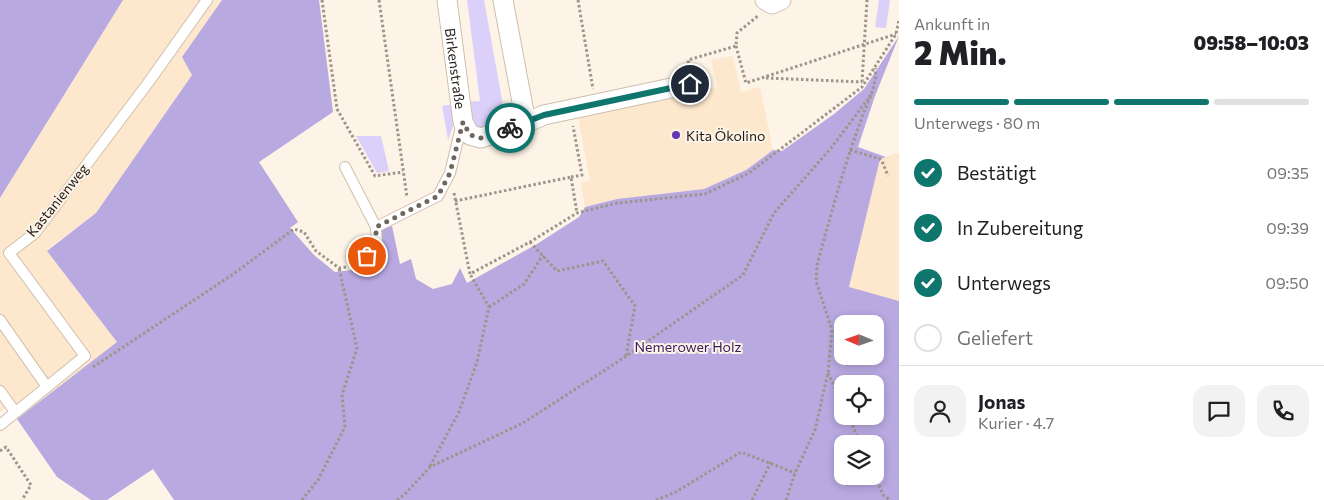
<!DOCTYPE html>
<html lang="de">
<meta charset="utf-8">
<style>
body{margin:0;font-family:Commissioner,sans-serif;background:#f2f2f2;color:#202124;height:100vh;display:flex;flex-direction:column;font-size:19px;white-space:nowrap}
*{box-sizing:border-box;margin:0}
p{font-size:16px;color:#757577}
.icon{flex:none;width:28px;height:28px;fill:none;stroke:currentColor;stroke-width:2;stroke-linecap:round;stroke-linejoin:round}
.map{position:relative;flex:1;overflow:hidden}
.details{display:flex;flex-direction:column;background:#fff;width:425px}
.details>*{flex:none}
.needle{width:32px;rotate:272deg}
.fabs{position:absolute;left:834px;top:315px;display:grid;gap:10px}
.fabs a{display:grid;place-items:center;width:50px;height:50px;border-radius:10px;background:#fff;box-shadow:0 2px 8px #0003;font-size:25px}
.pin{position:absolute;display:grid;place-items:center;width:42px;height:42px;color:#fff;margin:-21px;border:2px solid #fff;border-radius:50%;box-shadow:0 1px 5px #0007}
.courier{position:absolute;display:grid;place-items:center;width:50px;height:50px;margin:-25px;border:4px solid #0f766e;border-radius:50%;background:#fff;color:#222;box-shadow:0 1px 6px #0007}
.head em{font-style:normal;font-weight:800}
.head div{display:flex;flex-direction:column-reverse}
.head{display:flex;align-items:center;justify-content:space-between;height:85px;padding:0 15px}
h1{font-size:32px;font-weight:800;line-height:38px}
.bar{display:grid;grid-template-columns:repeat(4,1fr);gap:8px 5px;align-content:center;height:60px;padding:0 15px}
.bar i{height:6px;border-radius:4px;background:#e0e0e0}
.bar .current{background:#0f766e}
.bar p{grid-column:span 4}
.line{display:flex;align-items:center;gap:12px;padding:0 15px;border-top:1px solid #e0e0e0}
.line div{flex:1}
.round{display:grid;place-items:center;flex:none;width:52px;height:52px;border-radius:15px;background:#f2f2f2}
ol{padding:0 15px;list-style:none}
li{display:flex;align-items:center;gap:15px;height:55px}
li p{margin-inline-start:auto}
li .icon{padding:5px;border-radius:50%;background:#0f766e;color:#fff;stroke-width:4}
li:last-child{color:#757577}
li i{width:28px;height:28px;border:2px solid #e0e0e0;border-radius:50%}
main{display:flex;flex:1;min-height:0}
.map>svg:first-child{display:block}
.built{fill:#fde8ce}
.green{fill:#dbd0fa}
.forest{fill:#b8a9e1;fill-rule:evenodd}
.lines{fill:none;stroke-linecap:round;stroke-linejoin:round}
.lane-casing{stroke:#cfbfad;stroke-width:12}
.street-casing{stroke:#cfbfad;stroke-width:21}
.path{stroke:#9d948b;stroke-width:3;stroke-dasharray:2.5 2.5;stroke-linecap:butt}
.lane{stroke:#fff;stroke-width:10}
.street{stroke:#fff;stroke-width:19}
.done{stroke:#6f675e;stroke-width:5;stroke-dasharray:0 9}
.route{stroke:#0f766e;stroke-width:6}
.poi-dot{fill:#6536ad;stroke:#fdf3e7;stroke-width:2}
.labels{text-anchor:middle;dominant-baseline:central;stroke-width:4;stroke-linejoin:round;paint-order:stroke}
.street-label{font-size:14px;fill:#221c15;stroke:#fdf3e7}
.poi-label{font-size:14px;fill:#221c15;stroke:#fdf3e7;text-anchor:start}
.park-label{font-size:14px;fill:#361d5f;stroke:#fdf3e7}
</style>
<main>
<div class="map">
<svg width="899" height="500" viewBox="0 0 899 500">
<rect width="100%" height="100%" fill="#fdf3e7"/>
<!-- built -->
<g class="built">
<path d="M123,0H222L182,57L192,75L96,213L47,250L118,342L17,419L7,407L0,412V199Z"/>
<path d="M733,56L741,92L760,87L773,150L746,170L704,189L617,199L585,207L581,183L590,180L578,117L717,87L711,60Z"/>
<path d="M895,153L899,154V301L849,288L880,159Z"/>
</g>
<!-- green -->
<g class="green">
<path d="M467,0H484L503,105L517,103L515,120L482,131L473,128L466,102L480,101Z"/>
<path d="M879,0H890L886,28L875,27Z"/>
<path d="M454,104L455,121L448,140L442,106Z"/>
<path d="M356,136H381L389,171L377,173Z"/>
</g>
<!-- forest -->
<g class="forest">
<path d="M0,0H123L0,198Z"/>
<path d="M222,0H319L333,112L259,162L298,222L290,228L314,255L335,272L360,269L381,250V230L392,226L400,264L411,259L416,279L433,289L452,284L460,268L467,283L537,244L579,217L585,207L617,199L704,189L746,170L773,150L782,151L834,114L864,89L899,36L875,96L858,147L886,157L880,159L849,287L899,301V500H174L153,469L107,500H91L57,477L17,419L117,342L47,251L96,213L192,75L182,57ZM842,324H875V356H842ZM842,384H875V416H842ZM842,444H875V476H842Z"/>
</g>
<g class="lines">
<!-- lane casing -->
<g class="lane-casing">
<g id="lane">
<path d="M345,167L376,227"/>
<path d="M358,265L377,248L376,227L438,196L450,173L462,123"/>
<path d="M0,320L47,387"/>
<path d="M0,391L15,412"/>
<path d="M0,425L85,356L9,253L35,233L148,83L207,0"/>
</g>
</g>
<!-- street casing -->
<g class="street-casing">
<g id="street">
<path id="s1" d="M447,0L463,122L470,135L481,138L526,123L503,0"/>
<path d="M765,0L772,4L781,0"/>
<path d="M526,123L544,115L690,84"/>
</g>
</g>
<!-- path -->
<g class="path">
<path d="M322,0L337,109L375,176L403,172"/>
<path d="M379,0L407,197"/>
<path d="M578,0L593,89"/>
<path d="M736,46L746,83L896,34"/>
<path d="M689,68L688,60L736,46L737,33L759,15"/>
<path d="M766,78L862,82"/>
<path d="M862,82L867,0"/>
<path d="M850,150L880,159L882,161L888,176"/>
<path d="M571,177L582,175L573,126"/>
<path d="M454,193L470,274L530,242L577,213L617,203L705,194L749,173L862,87L896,34L899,20"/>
<path d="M455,201L571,177L577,213"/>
<path d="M530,242L557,271L603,261L635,306L626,356"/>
<path d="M489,307L524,284L543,255"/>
<path d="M93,367L232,275L294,229L304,232L316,251L339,268L347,267"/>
<path d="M828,373L842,404"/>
<path d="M848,416L861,444"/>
<path d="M0,451L6,447L31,485L22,500"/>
<path d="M430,466L459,412L477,362L489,307L470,274"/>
<path d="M875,476L883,495L890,500"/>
<path d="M302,500L318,480L345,427L342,395L357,348L339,268"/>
<path d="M397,500L404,495L430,467L523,423L625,357L743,275L774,213L831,148L871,95"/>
<path d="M656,500L676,492L741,452L795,473"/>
<path d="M752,500L771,462"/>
<path d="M786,500L795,473L815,430L828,373L832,330L816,281L817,265C831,214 845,162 864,112C869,99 878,82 875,68"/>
</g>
<!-- lane -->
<use href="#lane" class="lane"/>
<!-- street -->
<use href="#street" class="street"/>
</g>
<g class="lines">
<!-- done -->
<path class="done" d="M367,256L376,248V227L438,196L450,173L463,122L470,135L481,138L510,128"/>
<!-- route -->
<path class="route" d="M510,128L544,115L690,84"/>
</g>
<!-- markers -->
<circle class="poi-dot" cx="676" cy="135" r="5"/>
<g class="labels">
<!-- street labels -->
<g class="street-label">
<text stroke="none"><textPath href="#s1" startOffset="69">Birkenstraße</textPath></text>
<text transform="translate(57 200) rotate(-51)">Kastanienweg</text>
</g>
<!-- poi labels -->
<g class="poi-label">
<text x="686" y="135">Kita Ökolino</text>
</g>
<!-- park labels -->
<g class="park-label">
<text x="688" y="346">Nemerower Holz</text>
</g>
</g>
</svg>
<div class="fabs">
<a><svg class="needle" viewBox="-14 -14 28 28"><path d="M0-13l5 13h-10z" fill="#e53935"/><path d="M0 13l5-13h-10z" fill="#757577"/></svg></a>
<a><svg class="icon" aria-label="locate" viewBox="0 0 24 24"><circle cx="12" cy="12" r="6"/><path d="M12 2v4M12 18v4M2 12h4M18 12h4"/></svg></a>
<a><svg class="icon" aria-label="layers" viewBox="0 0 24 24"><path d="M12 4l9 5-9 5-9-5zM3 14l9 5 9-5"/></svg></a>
</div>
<div class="pin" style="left:367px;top:256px;background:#ea580c"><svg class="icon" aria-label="bag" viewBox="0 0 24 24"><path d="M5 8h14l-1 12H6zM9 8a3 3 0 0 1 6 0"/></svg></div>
<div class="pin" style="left:690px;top:84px;background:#1f2937"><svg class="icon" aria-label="home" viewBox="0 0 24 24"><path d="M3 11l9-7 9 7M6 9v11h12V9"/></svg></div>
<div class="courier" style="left:510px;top:128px"><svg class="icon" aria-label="bike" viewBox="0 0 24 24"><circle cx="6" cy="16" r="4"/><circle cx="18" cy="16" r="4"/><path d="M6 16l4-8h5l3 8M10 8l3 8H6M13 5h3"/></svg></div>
</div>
<section class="details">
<div class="head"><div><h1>2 Min.</h1><p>Ankunft in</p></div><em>09:58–10:03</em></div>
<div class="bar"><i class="current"></i><i class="current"></i><i class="current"></i><i></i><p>Unterwegs · 80 m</p></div>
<ol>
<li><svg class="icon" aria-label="check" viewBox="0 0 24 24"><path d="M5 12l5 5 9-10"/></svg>Bestätigt<p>09:35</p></li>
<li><svg class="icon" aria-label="check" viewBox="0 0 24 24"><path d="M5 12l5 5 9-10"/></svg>In Zubereitung<p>09:39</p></li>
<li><svg class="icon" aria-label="check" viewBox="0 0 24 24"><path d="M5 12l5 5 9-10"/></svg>Unterwegs<p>09:50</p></li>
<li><i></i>Geliefert</li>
</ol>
<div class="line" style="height:90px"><a class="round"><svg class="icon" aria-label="person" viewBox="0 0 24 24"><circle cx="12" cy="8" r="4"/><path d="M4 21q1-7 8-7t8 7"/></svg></a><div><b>Jonas</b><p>Kurier · 4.7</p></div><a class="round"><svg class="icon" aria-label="chat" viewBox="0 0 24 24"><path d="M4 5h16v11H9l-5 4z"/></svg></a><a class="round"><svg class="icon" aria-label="phone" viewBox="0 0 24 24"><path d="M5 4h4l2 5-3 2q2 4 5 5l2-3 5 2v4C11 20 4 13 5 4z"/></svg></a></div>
</section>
</main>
